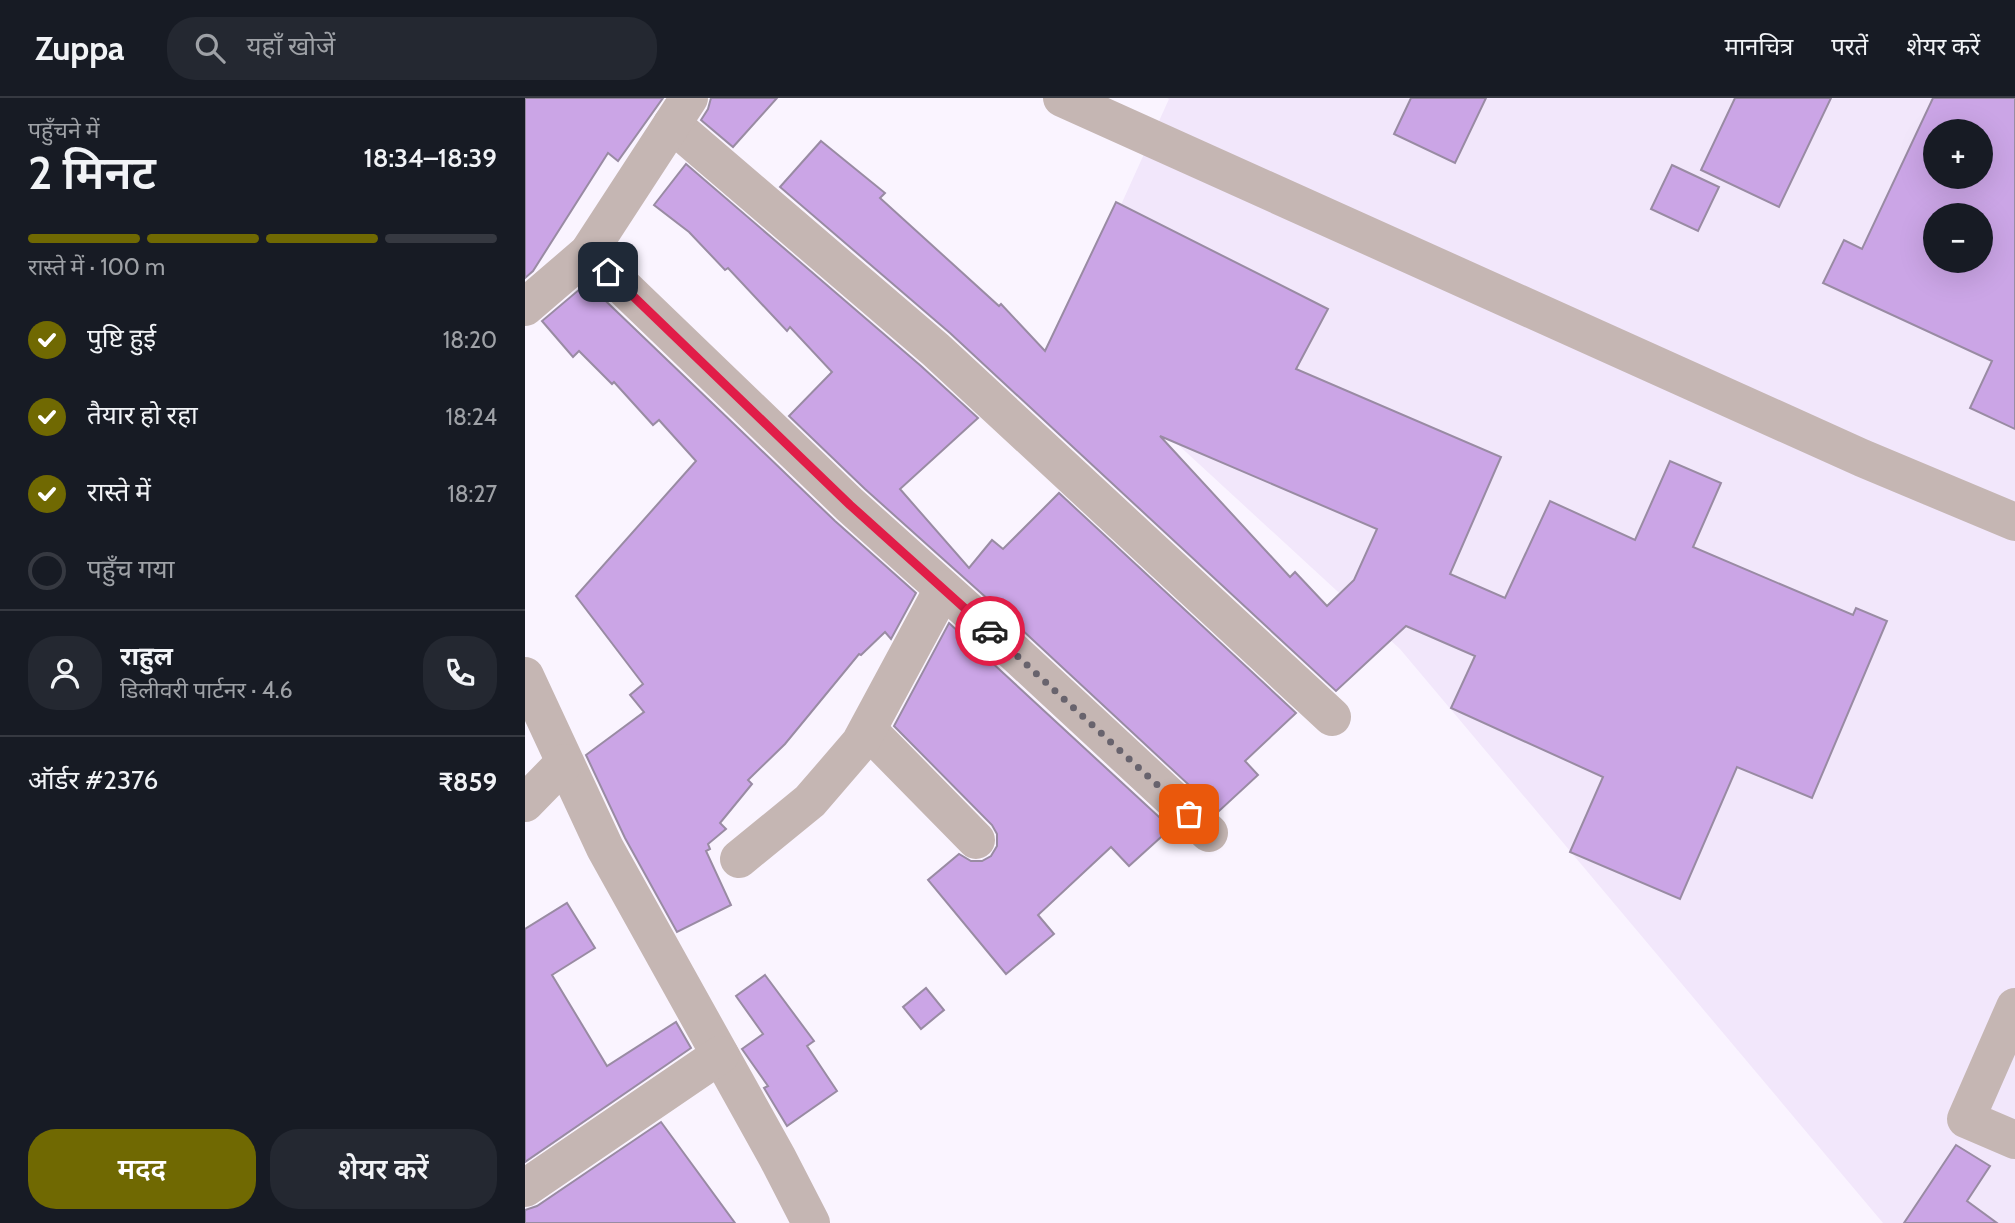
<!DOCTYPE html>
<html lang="hi">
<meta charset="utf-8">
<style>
body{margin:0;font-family:Cabin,"Noto Sans Devanagari",sans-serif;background:#242831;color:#f1f3f6;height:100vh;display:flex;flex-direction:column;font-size:26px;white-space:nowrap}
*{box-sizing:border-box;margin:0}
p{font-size:23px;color:#9ea1a6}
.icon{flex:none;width:38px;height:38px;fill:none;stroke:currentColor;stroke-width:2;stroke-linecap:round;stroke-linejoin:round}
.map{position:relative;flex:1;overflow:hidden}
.details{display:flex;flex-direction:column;background:#171b24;width:525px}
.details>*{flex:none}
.tools{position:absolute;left:1398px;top:21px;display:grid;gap:14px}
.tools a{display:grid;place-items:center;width:70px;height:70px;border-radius:50%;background:#171b24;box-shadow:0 7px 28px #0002;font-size:35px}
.pin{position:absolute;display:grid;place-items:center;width:60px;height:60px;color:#fff;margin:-30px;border-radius:14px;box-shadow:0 4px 10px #0006}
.courier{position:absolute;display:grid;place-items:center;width:70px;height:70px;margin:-35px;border:5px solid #e11d48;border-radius:50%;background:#fff;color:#222;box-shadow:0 2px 9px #0007}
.overview em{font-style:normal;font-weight:600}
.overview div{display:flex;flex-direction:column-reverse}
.overview{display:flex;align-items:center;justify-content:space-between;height:119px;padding:0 28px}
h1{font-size:46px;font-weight:600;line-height:52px}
.bar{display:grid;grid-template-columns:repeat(4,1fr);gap:10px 7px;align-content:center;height:84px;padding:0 28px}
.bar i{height:9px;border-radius:5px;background:#363941}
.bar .active{background:#706902}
.bar p{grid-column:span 4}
.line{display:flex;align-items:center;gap:18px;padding:0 28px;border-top:2px solid #363941}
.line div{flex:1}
.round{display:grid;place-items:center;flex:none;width:74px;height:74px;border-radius:28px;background:#242831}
ol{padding:0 28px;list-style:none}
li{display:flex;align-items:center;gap:21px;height:77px}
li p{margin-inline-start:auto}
li .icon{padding:7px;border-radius:50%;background:#706902;color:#fff;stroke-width:4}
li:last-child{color:#9ea1a6}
li i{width:38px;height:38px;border:4px solid #363941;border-radius:50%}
.button{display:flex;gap:14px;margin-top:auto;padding:14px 28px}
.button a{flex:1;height:80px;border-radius:28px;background:#706902;color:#fff;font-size:28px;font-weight:600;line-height:80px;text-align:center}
.button a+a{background:#242831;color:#f1f3f6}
header{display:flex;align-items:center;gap:42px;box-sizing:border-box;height:98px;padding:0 35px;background:#171b24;border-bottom:2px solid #363941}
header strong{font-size:33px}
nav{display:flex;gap:38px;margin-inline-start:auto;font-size:24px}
.search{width:490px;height:63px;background:#242831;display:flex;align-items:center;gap:18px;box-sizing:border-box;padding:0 24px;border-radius:28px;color:#9ea1a6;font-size:26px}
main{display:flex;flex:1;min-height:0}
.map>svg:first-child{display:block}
.built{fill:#f2e7fb;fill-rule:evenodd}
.building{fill:#cba5e6;stroke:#998ba3;stroke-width:2;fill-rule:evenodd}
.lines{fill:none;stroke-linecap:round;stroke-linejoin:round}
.minor{stroke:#c5b6b3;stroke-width:38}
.done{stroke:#68636d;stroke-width:7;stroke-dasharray:0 12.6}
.route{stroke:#e11d48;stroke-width:9}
</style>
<header>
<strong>Zuppa</strong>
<div class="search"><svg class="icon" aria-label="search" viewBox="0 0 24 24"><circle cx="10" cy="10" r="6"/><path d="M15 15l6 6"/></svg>यहाँ खोजें</div>
<nav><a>मानचित्र</a><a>परतें</a><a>शेयर करें</a></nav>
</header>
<main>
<section class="details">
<div class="overview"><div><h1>2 मिनट</h1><p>पहुँचने में</p></div><em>18:34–18:39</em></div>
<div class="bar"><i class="active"></i><i class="active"></i><i class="active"></i><i></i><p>रास्ते में · 100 m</p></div>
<ol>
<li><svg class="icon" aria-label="check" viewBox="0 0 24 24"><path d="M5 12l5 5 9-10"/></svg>पुष्टि हुई<p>18:20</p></li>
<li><svg class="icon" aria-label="check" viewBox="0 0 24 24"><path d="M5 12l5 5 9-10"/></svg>तैयार हो रहा<p>18:24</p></li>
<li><svg class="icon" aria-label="check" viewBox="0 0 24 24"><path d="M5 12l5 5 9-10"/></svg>रास्ते में<p>18:27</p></li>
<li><i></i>पहुँच गया</li>
</ol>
<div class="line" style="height:126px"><a class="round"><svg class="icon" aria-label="person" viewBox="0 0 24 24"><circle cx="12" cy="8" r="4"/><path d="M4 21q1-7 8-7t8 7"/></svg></a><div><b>राहुल</b><p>डिलीवरी पार्टनर · 4.6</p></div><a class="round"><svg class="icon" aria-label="phone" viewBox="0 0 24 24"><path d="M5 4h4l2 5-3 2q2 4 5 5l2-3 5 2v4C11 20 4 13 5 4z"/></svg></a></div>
<div class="line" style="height:91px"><div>ऑर्डर #2376</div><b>₹859</b></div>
<div class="button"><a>मदद</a><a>शेयर करें</a></div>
</section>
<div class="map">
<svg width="1490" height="1125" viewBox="0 0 1490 1125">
<rect width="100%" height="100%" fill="#faf4ff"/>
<!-- built -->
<path class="built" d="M642,0H1490V1125H1358L875,551L536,239L644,1ZM1410,33H1456V79H1410ZM1410,117H1456V163H1410Z"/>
<!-- building -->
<g class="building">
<path d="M0,0H138L93,63L83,55L8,173L0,180Z"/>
<path d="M186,0H252L208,49L176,22L183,11Z"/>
<path d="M886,0H961L930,65L869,36Z"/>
<path d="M1210,0H1306L1254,109L1176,72Z"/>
<path d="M1408,0H1490V331L1445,310L1467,263L1298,185L1319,142L1337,151ZM1410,33H1456V79H1410ZM1410,117H1456V163H1410Z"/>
<path d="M296,43L360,95L355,100L474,208L476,206L520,253L591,104L803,211L771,271L976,359L925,476L980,500L1025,403L1110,442L1145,363L1196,385L1168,449L1328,517L1331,510L1362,523L1287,700L1212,669L1155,801L1045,754L1078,679L926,610L950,558L881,528L811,593L425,235L255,89ZM635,338L852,431L829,482L802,508L770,474L765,479Z"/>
<path d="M161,66L396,268L453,320L375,391L444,470L467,442L478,451L534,395L771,615L720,663L733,677L693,714L494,529L340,391L264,318L307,274L265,229L262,233L203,170L200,172L164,134L129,107Z"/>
<path d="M1147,67L1194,89L1173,133L1126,111Z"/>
<path d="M62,185L310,423L391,495L366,541L360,534L336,557L334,556L260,646L223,682L227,686L195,725L201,731L183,746L185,751L181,753L206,807L152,834L100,740L61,657L119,614L105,597L118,586L51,498L171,363L134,322L128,327L89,284L87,286L54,253L48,259L17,223Z"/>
<path d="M424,525L646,730L604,768L586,749L513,817L529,836L481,876L403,782L434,756L446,763H457L466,758L472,748V736L467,727L369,628Z"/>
<path d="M42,805L70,850L27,877L82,968L151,924L166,950L0,1064V831Z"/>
<path d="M240,877L289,943L282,948L312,993L262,1028L239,990L243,988L217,951L238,936L211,898Z"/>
<path d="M401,890L419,912L396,931L378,909Z"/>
<path d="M136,1024L210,1125H0V1112L12,1108Z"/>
<path d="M1431,1047L1465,1068L1442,1103L1472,1125H1379Z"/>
</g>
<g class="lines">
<!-- minor -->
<g class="minor">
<path d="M537,0L1337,360L1490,424"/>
<path d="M147,26L411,252L807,619"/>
<path d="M63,155L325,407L479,545L684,735"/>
<path d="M0,209L63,155L164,0"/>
<path d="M0,578L80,750L252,1059L286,1125"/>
<path d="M343,632L451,742"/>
<path d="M0,705L39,665"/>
<path d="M214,761L285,703L335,645L418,491"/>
<path d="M1490,909L1441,1021L1490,1042"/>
<path d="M0,1090L195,957"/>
</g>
</g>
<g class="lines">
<!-- done -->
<path class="done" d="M465,533L664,716"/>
<!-- route -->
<path class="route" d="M83,174L325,407L465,533"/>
</g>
</svg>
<div class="tools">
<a>+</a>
<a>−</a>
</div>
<div class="pin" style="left:664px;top:716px;background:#ea580c"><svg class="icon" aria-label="bag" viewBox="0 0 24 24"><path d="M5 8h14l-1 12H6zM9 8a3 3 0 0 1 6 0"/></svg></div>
<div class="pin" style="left:83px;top:174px;background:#1f2937"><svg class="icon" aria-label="home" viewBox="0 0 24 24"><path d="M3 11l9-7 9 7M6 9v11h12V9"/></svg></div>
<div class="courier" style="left:465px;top:533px"><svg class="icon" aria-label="car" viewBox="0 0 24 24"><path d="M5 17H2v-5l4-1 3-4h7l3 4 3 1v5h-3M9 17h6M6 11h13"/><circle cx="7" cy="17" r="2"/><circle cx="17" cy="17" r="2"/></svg></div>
</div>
</main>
